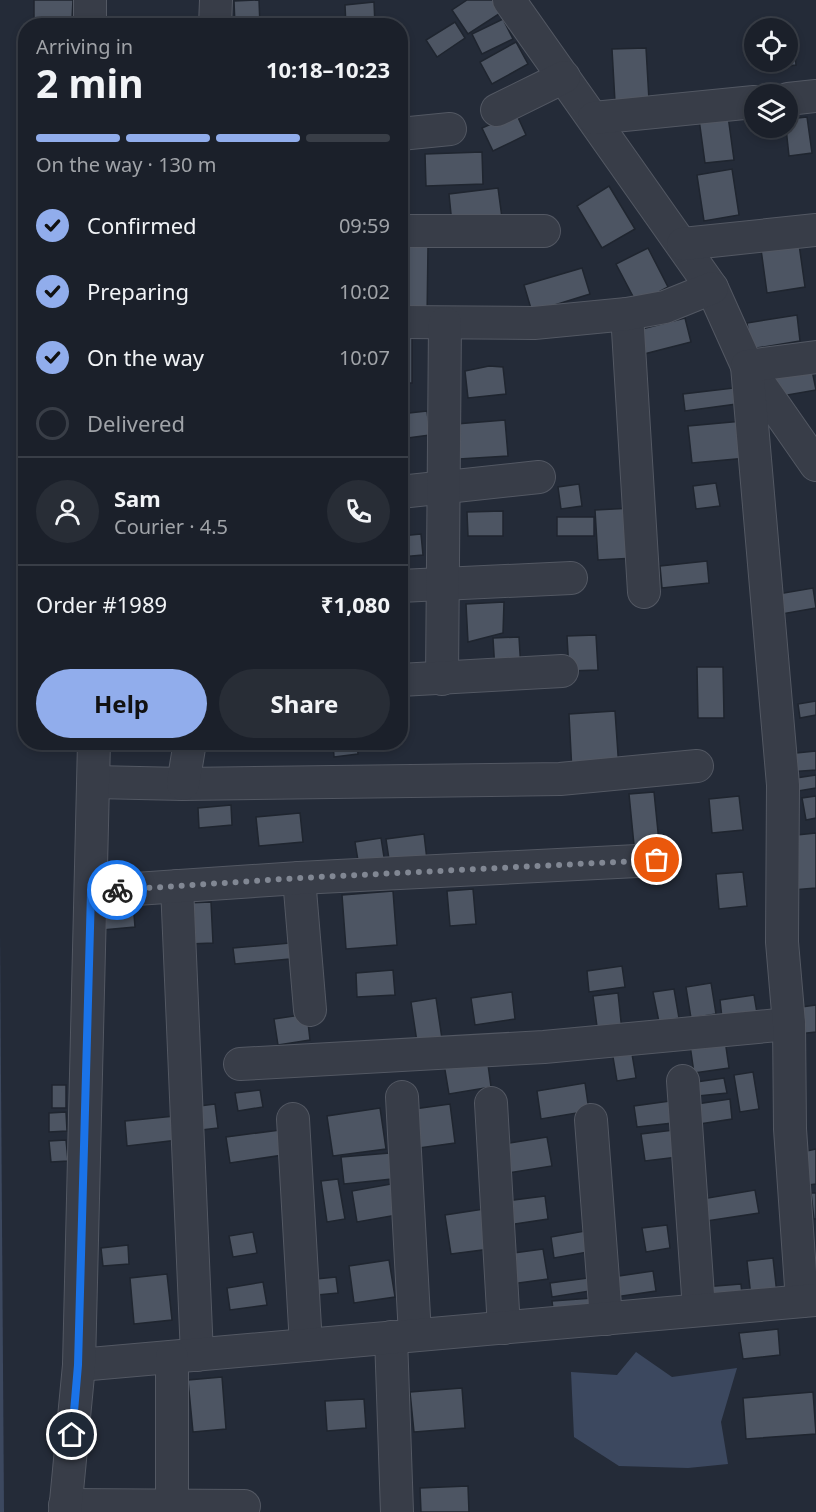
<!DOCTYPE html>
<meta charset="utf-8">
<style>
body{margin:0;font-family:"Noto Sans",sans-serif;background:#282d36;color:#f1f3f6;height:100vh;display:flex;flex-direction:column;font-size:22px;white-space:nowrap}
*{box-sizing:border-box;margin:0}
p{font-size:20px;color:#a0a3a8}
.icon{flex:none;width:33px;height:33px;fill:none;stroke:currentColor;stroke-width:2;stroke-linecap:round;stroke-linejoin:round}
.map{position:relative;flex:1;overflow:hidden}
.details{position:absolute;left:18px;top:18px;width:390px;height:732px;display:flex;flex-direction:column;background:#1b202a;border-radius:24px;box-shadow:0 3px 9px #0003,0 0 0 2px #393e47}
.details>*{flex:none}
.buttons{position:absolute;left:744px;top:18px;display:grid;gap:12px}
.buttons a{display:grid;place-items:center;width:54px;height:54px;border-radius:50%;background:#1b202a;box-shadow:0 3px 9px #0003,0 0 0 2px #393e47;font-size:30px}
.pin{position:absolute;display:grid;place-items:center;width:51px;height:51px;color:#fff;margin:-26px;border:3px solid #fff;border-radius:50%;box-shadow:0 2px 6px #0007}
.courier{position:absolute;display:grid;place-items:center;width:60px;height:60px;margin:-30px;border:4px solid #1a73e8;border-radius:50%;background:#fff;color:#222;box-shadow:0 2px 8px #0007}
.headline em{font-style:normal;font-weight:700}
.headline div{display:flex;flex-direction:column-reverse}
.headline{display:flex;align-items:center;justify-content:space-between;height:102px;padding:0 18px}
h1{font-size:39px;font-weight:700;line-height:45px}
.bar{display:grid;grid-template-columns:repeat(4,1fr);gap:9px 6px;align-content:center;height:72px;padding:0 18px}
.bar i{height:8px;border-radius:4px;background:#393e47}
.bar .on{background:#91adec}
.bar p{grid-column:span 4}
.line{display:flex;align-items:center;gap:15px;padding:0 18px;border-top:2px solid #393e47}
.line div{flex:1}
.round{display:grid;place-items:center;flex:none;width:63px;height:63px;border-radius:32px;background:#282d36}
ol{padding:0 18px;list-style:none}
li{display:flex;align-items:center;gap:18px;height:66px}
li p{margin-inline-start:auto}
li .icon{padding:6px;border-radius:50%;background:#91adec;color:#111;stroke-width:4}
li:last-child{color:#a0a3a8}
li i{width:33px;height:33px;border:3px solid #393e47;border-radius:50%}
.primary-button{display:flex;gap:12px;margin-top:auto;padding:12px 18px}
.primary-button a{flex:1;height:69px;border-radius:36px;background:#91adec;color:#111;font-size:24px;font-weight:700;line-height:69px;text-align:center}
.primary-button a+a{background:#282d36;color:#f1f3f6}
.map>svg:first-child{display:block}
.water{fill:#3c485f}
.building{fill:#4d5563;stroke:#1f252f;stroke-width:1.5}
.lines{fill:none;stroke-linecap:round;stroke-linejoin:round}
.street-casing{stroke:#535863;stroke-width:34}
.street{stroke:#383d48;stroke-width:32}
.done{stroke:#818793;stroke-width:6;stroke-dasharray:0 10.8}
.route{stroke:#1a73e8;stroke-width:8}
</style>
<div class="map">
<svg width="816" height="1512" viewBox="0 0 816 1512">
<rect width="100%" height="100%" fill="#242b38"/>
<!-- water -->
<g class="water">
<path d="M0,934L4,1512H0Z"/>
<path d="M636,1352L672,1377L737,1368L721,1422L728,1464L688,1468L619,1466L574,1437L571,1372L617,1375Z"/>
</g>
<!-- building -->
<g class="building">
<path d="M34,0H73L72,19L34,18Z"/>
<path d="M259,0L260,26H235L234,1Z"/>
<path d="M467,0H494L502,12L468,34L452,10Z"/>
<path d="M374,2L375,26H346L345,5Z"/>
<path d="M503,19L513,39L482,54L472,34Z"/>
<path d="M455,22L465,38L437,57L426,40Z"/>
<path d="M788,32H793L796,65L757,69L756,62H788Z"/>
<path d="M516,42L528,64L492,84L480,62Z"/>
<path d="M646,48L649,100L615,102L612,49Z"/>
<path d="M516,113L526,135L493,151L482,128Z"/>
<path d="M728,116L734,160L705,163L699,119Z"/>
<path d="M807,117L812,153L789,156L786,128L788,119Z"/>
<path d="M482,152L483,184L426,186L425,154Z"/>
<path d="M732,169L739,215L704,221L697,175Z"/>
<path d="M609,186L635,229L602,248L577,206Z"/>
<path d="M498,188L502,218L452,224L449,194Z"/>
<path d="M798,237L805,287L767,293L760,242Z"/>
<path d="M400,245L428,246L427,319L400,318Z"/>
<path d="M648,248L668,287L637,304L616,264Z"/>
<path d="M582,268L590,294L532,312L524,285Z"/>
<path d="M797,315L800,341L751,349L747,323Z"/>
<path d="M685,318L691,342L644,354L638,330Z"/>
<rect x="400" y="336" width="12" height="47"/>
<path d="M811,365L816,390L776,397L771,372Z"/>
<path d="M489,366L503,367L506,394L468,398L465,371Z"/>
<path d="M742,387L744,403L685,411L683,394Z"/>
<path d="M427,411L430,435L400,439V414Z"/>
<path d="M505,420L508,456L459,459L456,424Z"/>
<path d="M743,421L747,458L692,463L688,426Z"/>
<path d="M716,483L720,506L696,509L693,486Z"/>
<path d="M579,484L582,506L561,509L558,487Z"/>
<path d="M633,508L636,558L598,560L595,510Z"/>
<path d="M503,511V536H468L467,512Z"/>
<rect x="557" y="517" width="37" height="19"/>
<path d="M421,534L423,555L400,557V536Z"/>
<path d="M707,561L709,583L662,588L660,566Z"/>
<path d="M813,588L816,608L776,615L772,595Z"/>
<path d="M504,602L503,633L468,642L466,604Z"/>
<path d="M596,635L598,670L569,671L567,636Z"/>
<path d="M519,637L521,670L495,671L493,638Z"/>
<path d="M697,667H723L724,718H698Z"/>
<path d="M816,701V715L800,718L798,704Z"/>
<path d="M615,711L619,769L572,772L569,714Z"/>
<path d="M333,742H357L358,754L334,757Z"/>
<path d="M816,751V770L788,772L786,754Z"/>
<path d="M816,775V788L798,791L796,778Z"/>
<path d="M654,792L659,842L634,845L629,794Z"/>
<path d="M739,796L743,830L712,833L709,799Z"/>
<path d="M816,796V818L806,820L802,798Z"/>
<path d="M231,805L232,825L199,828L198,808Z"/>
<path d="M300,813L303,842L259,846L256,817Z"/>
<path d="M816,833V888L792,890L787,836Z"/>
<path d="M424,834L427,860L390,866L386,839Z"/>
<path d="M381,838L386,870L360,873L355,842Z"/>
<path d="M743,872L747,906L719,909L716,874Z"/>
<path d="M473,889L476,924L450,926L447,891Z"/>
<path d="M393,891L397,945L346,949L342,895Z"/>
<path d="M133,902L135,927L102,930L100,905Z"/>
<path d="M211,902L213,943L188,944L186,903Z"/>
<path d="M290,943V959L235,964L233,948Z"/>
<path d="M622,966L625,987L589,992L587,971Z"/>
<path d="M393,970L395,995L357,997L356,973Z"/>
<path d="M711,983L716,1014L691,1018L686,987Z"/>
<path d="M674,989L679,1018L659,1022L653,992Z"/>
<path d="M512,992L515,1019L475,1025L471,998Z"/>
<path d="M618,993L622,1031L598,1034L593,996Z"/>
<path d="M754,995L757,1013L722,1018L720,1000Z"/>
<path d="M436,998L442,1039L417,1042L411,1002Z"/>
<path d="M816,1005V1032L798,1034L794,1008Z"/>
<path d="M307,1014L310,1040L278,1045L274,1019Z"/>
<path d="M725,1040L729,1068L694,1073L690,1045Z"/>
<path d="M630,1042L636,1078L617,1081L611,1045Z"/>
<path d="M487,1057L491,1087L449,1094L444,1064Z"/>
<path d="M753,1072L759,1109L740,1112L734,1075Z"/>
<path d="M724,1078L727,1093L698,1096L696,1082Z"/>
<path d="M585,1083L589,1111L541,1119L537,1091Z"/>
<rect x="52" y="1085" width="14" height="23"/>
<path d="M260,1090L263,1107L238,1111L235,1093Z"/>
<path d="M730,1099L732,1119L693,1125L690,1105Z"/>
<path d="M670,1101L673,1123L637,1127L634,1106Z"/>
<path d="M215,1104L218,1128L193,1131L191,1107Z"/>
<path d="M450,1104L455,1143L419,1148L414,1109Z"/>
<path d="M380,1108L386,1149L333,1156L327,1116Z"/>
<path d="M66,1112L67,1131L49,1132V1113Z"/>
<path d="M175,1116L178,1140L127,1146L125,1121Z"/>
<path d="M280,1130L283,1155L230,1163L226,1137Z"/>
<path d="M674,1130L678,1157L645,1161L641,1134Z"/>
<path d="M547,1137L552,1166L508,1173L504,1144Z"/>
<path d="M66,1140L68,1161L51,1162L49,1141Z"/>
<path d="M816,1149V1184L808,1185L802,1152Z"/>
<path d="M390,1153L392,1179L344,1184L341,1157Z"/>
<path d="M338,1179L345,1219L327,1222L321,1181Z"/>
<path d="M391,1184L397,1215L357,1222L352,1191Z"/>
<path d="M755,1190L759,1213L700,1222L696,1200Z"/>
<path d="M811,1193H816V1219H814Z"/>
<path d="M545,1196L548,1219L508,1225L505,1201Z"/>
<path d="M484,1209L490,1249L451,1254L445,1215Z"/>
<path d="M667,1225L670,1248L646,1252L642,1228Z"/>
<path d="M585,1231L588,1252L554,1258L551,1237Z"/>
<path d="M253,1232L257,1253L233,1257L229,1236Z"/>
<path d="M128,1245L129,1264L103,1266L101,1248Z"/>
<path d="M543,1249L548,1279L511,1284L506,1254Z"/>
<path d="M773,1258L777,1294L751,1297L747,1261Z"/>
<path d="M389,1260L395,1297L354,1303L349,1266Z"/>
<path d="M653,1271L656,1291L615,1297L612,1277Z"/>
<path d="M167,1274L172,1320L134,1324L130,1278Z"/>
<path d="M336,1277L338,1293L317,1295L316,1279Z"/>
<path d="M588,1278L590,1291L552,1297L550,1283Z"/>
<path d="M263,1282L267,1305L230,1310L227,1288Z"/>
<path d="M741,1284L743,1306L704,1309L703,1287Z"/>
<path d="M593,1298L595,1316L554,1318L552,1301Z"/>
<path d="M778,1329L780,1355L743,1359L739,1333Z"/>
<path d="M222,1377L226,1429L193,1432L188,1380Z"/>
<path d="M462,1388L465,1428L414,1432L410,1392Z"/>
<path d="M813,1392L816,1434L746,1439L743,1398Z"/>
<path d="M364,1399L366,1428L327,1431L325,1401Z"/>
<path d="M468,1486L469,1512H421L420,1488Z"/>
</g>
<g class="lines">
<!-- street casing -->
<g class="street-casing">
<g id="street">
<path d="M90,0V26"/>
<path d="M509,0L712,288L747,366L816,465"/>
<path d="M215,26L216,0"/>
<path d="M788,99L816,96"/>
<path d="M497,110L564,77"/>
<path d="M594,118L754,102"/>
<path d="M400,134L450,129"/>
<path d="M400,231H544"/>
<path d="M683,244L816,230"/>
<path d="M627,314L644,592"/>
<path d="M400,322L534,323L627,314L665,307L712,288"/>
<path d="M400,492L539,477"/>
<path d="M400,586L571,578"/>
<path d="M442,679L445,323"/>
<path d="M400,680L562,671"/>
<path d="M95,782L183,784L560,779L697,766"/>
<path d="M183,784L190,742"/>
<path d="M299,878L310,1010"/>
<path d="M177,886L197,1355"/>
<path d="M91,892L299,878L657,860"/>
<path d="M240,1064L544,1047L789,1024"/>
<path d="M683,1081L699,1310"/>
<path d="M402,1097L415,1335"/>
<path d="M491,1103L504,1328"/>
<path d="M293,1119L306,1345"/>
<path d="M591,1120L606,1319"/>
<path d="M802,1301L790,1129L789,1024L782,942L783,785L747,366L816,357"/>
<path d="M391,1337L397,1512"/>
<path d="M79,1365L816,1300"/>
<path d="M65,1505L244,1506"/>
<path d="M65,1512L79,1365L94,742"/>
<path d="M172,1512V1357"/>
</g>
</g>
<!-- street -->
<use href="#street" class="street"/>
</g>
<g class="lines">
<!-- done -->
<path class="done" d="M117,890L299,878L657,860"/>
<!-- route -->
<path class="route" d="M72,1435L78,1365L91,892L117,890"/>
</g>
</svg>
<div class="buttons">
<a><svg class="icon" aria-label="locate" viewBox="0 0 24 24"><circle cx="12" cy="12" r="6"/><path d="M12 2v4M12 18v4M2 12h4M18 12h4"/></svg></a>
<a><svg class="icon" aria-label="layers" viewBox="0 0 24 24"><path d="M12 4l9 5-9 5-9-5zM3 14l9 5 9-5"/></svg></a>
</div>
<div class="pin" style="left:657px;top:860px;background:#ea580c"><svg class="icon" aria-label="bag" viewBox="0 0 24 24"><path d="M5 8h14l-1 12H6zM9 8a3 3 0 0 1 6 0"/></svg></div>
<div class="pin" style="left:72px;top:1435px;background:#1f2937"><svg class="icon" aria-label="home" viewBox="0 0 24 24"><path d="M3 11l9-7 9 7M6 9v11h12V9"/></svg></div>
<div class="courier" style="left:117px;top:890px"><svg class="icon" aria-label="bike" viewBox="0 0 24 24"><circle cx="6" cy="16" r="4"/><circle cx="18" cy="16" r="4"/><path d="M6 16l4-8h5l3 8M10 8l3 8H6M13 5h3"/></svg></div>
<section class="details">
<div class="headline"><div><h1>2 min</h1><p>Arriving in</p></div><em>10:18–10:23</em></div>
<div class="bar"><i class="on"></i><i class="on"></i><i class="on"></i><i></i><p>On the way · 130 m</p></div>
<ol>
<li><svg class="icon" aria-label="check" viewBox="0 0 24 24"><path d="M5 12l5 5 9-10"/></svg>Confirmed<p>09:59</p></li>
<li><svg class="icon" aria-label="check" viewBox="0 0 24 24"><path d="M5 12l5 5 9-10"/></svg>Preparing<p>10:02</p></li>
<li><svg class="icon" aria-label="check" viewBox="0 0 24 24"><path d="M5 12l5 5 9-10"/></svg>On the way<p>10:07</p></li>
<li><i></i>Delivered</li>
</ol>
<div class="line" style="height:108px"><a class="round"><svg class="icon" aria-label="person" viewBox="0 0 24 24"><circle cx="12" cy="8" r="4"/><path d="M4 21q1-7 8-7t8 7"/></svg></a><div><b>Sam</b><p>Courier · 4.5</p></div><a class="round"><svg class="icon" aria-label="phone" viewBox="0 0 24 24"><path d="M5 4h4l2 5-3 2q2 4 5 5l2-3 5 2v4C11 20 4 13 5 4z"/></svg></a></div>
<div class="line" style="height:78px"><div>Order #1989</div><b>₹1,080</b></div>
<div class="primary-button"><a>Help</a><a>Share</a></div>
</section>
</div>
